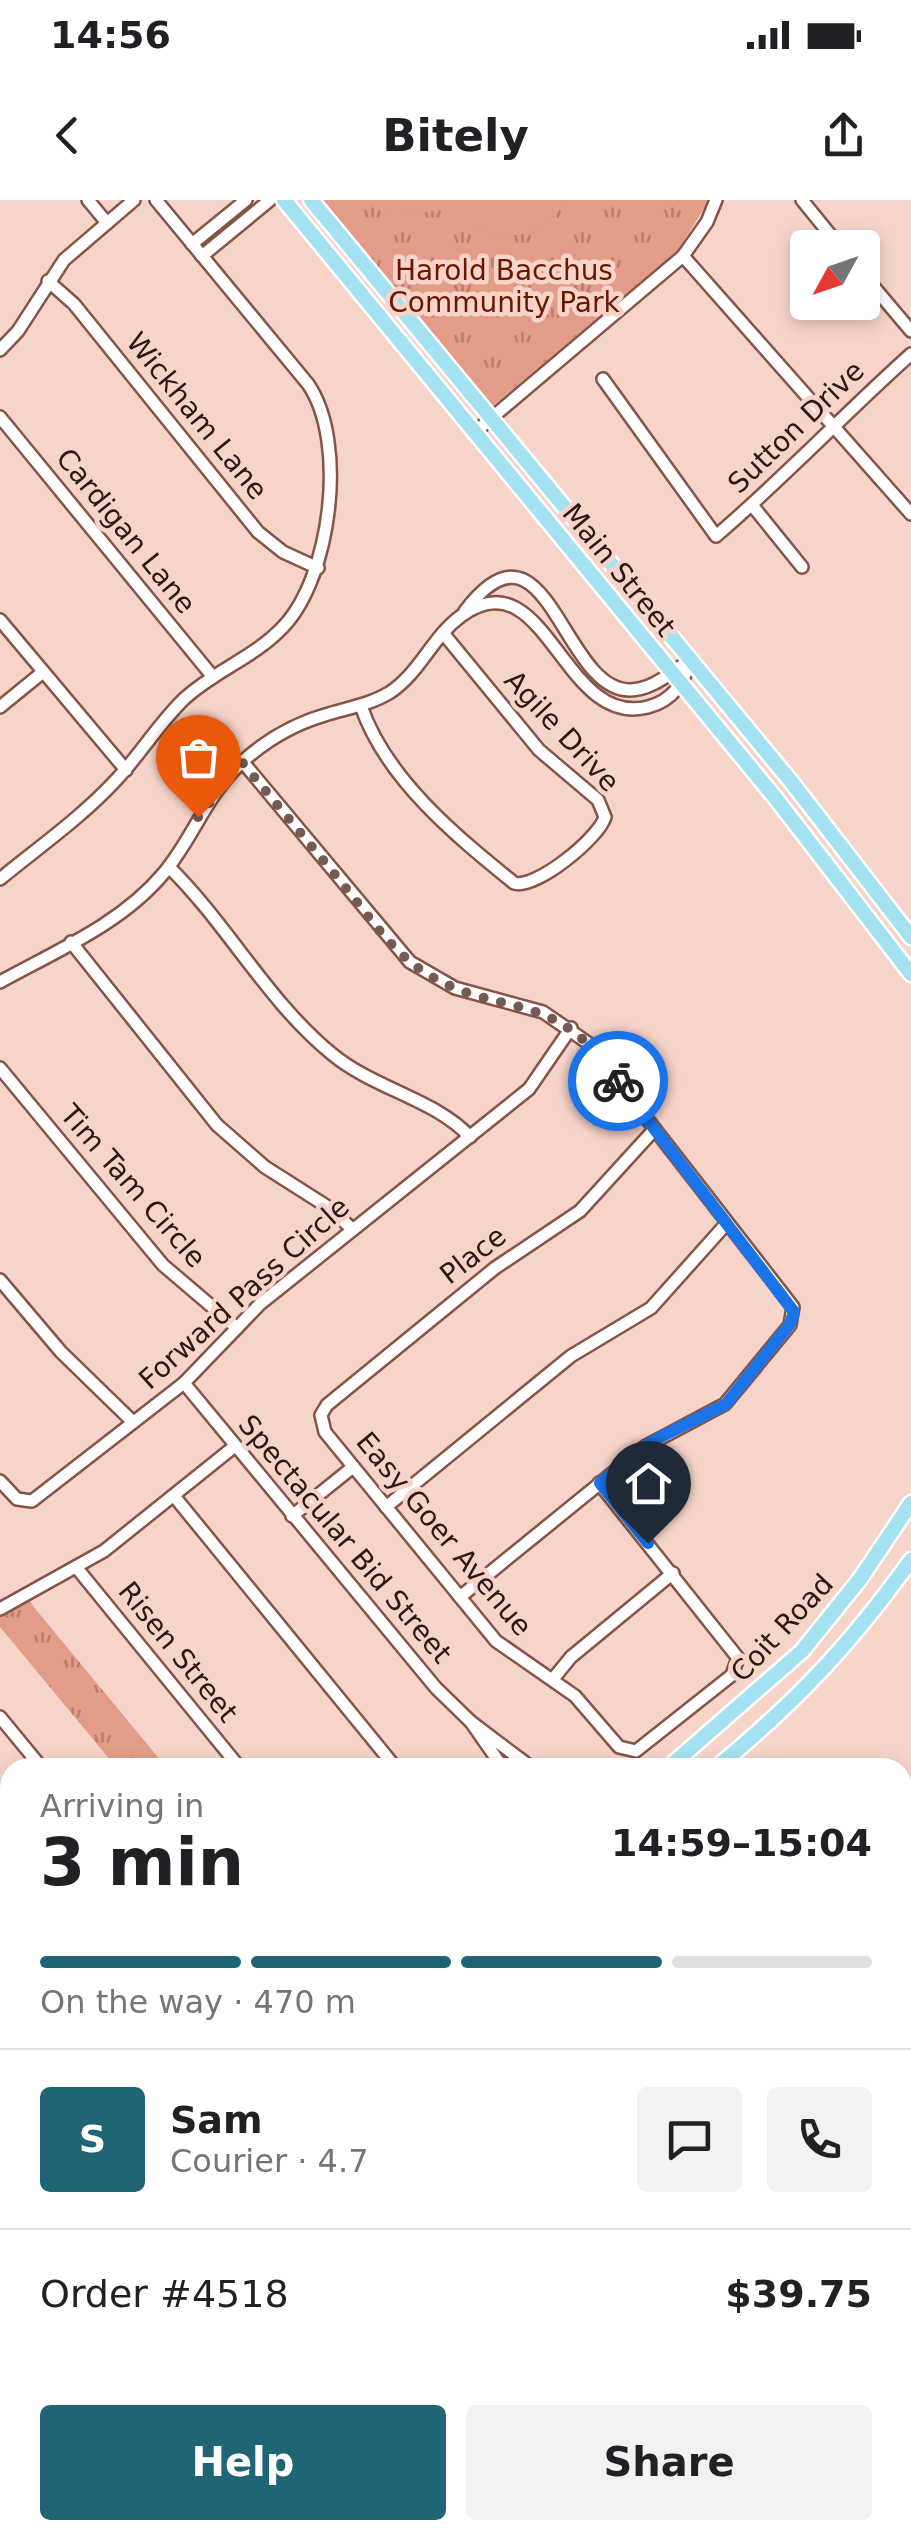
<!DOCTYPE html>
<meta charset="utf-8">
<style>
body{margin:0;font-family:"DejaVu Sans",sans-serif;background:#f2f2f2;color:#202124;height:100vh;display:flex;flex-direction:column;font-size:38px;white-space:nowrap}
*{box-sizing:border-box;margin:0}
p{font-size:32px;color:#757577}
.icon{flex:none;width:55px;height:55px;fill:none;stroke:currentColor;stroke-width:2;stroke-linecap:round;stroke-linejoin:round}
.map{position:relative;flex:1;overflow:hidden}
.panel{position:absolute;left:0px;top:1558px;width:912px;height:782px;display:flex;flex-direction:column;background:#fff;border-radius:30px 30px 0 0;box-shadow:0 5px 15px #0003}
.panel>*{flex:none}
.needle{width:65px;rotate:230deg}
.tools{position:absolute;left:790px;top:30px;display:grid;gap:20px}
.tools a{display:grid;place-items:center;width:90px;height:90px;border-radius:10px;background:#fff;box-shadow:0 5px 15px #0003;font-size:50px}
.pin{position:absolute;display:grid;place-items:center;width:85px;height:85px;color:#fff;margin:-102px -42px;border-radius:50% 50% 50% 0;rotate:-45deg;box-shadow:0 0 10px #0007}
.pin .icon{rotate:45deg}
.courier{position:absolute;display:grid;place-items:center;width:100px;height:100px;margin:-50px;border:8px solid #1a73e8;border-radius:50%;background:#fff;color:#222;box-shadow:0 2px 12px #0007}
.head em{font-style:normal;font-weight:700}
.head div{display:flex;flex-direction:column-reverse}
.head{display:flex;align-items:center;justify-content:space-between;height:170px;padding:0 40px}
h1{font-size:65px;font-weight:700;line-height:75px}
.bar{display:grid;grid-template-columns:repeat(4,1fr);gap:15px 10px;align-content:center;height:120px;padding:0 40px}
.bar i{height:12px;border-radius:8px;background:#e0e0e0}
.bar .on{background:#1f6575}
.bar p{grid-column:span 4}
.line{display:flex;align-items:center;gap:25px;padding:0 40px;border-top:2px solid #e0e0e0}
.line div{flex:1}
.round{display:grid;place-items:center;flex:none;width:105px;height:105px;border-radius:10px;background:#f2f2f2}
.primary-button{display:flex;gap:20px;margin-top:auto;padding:20px 40px}
.primary-button a{flex:1;height:115px;border-radius:10px;background:#1f6575;color:#fff;font-size:40px;font-weight:700;line-height:115px;text-align:center}
.primary-button a+a{background:#f2f2f2;color:#202124}
.status{display:flex;justify-content:space-between;align-items:center;height:70px;padding:0 50px;background:#fff;direction:ltr}
.status svg{height:28px;fill:currentColor}
header{display:flex;justify-content:space-between;align-items:center;height:130px;padding:0 40px;background:#fff;font-size:45px;font-weight:700}
.map>svg:first-child{display:block}
.park{fill:url(#park-tufts)}
.pitch{fill:#e39c88}
.lines{fill:none;stroke-linecap:round;stroke-linejoin:round}
.stream{stroke:#aeb9f9;stroke-width:2.5}
.minor-casing{stroke:#855447;stroke-width:16}
.major-casing{stroke:#fff;stroke-width:19}
.minor{stroke:#fff;stroke-width:11}
.major{stroke:#a4e2f2;stroke-width:14}
.done{stroke:#735a52;stroke-width:10;stroke-dasharray:0 18}
.route{stroke:#1a73e8;stroke-width:12}
.labels{text-anchor:middle;dominant-baseline:central;stroke-width:9;stroke-linejoin:round;paint-order:stroke}
.park-label{font-size:28px;fill:#6a1700;stroke:#f7d4ca}
.street-label{font-size:28px;fill:#2c1812;stroke:#f7d4ca}
</style>
<div class="status"><b>14:56</b><svg viewBox="0 0 49 12"><path d="M0 12V9h3v3zM5 12V6h3v6zM10 12V3h3v9zM15 12V0h3v12zM26 1h20v11H26zM47 4h2v5h-2z"/></svg></div>
<header><svg class="icon" aria-label="back" viewBox="0 0 24 24"><path d="M15 5l-7 7 7 7"/></svg>Bitely<svg class="icon" aria-label="share" viewBox="0 0 24 24"><path d="M12 15V3M7 8l5-5 5 5M5 13v7h14v-7"/></svg></header>
<div class="map">
<svg width="911" height="2339" viewBox="0 0 911 2339">
<defs>
<pattern id="park-tufts" width="24" height="20" patternUnits="userSpaceOnUse" patternTransform="scale(2.5)"><rect width="24" height="20" fill="#e39c88"/><path d="M3 7l-1-3M5 7V3M7 7l1-3M15 17l-1-3M17 17v-4M19 17l1-3" fill="none" stroke="#b87e6e"/></pattern>
</defs>
<rect width="100%" height="100%" fill="#f7d4ca"/>
<!-- park -->
<g class="park">
<path d="M321,0H709L679,49L493,206Z"/>
<path d="M27,1396L33,1406L166,1567H116L0,1427V1417Z"/>
</g>
<!-- pitch -->
<g class="pitch">
<path d="M363,0H441V9C409,16 391,23 363,0Z"/>
<path d="M473,0H565C543,39 513,41 473,28Z"/>
</g>
<g class="lines">
<!-- stream -->
<path class="stream" d="M907,2339L911,2332"/>
<!-- minor casing -->
<g class="minor-casing">
<g id="minor">
<path d="M88,0L107,23"/>
<path d="M802,0L841,48"/>
<path d="M192,44L246,0"/>
<path d="M202,56L270,0"/>
<path d="M683,56L911,314"/>
<path d="M862,73L911,131"/>
<path d="M48,81L74,104L258,332L283,352L318,368"/>
<path d="M0,150L18,131L64,60L134,0"/>
<path d="M603,179L716,336C784,278 844,214 911,154"/>
<path d="M0,217L213,477"/>
<path d="M475,232L683,56L707,22L716,0"/>
<path d="M752,305L802,367"/>
<path d="M465,411C547,302 562,491 630,490C653,490 672,471 691,460"/>
<path d="M0,420L126,570"/>
<path d="M361,506C386,579 456,636 514,683C535,690 599,638 605,617L598,600L539,550L443,433"/>
<path d="M0,507L43,472"/>
<path d="M242,561L410,762L455,788L543,812L588,843L793,1107L790,1125L725,1204L646,1246L460,1397"/>
<path d="M169,667C228,725 268,802 332,854C374,889 437,900 470,937"/>
<path d="M0,679C39,647 82,617 116,580C140,555 159,523 184,499C214,471 255,457 283,427C331,377 348,242 308,184L156,0"/>
<path d="M71,742L217,925L265,967L331,1009L352,1029"/>
<path d="M0,782C56,751 121,724 163,674C193,639 206,595 241,563C265,541 294,524 325,515C347,508 369,505 389,493C420,473 432,437 461,416C546,354 562,529 648,507C674,500 683,483 691,460"/>
<path d="M0,868L163,1065L237,1128"/>
<path d="M0,1080L61,1152L133,1222"/>
<path d="M184,1183L436,1488L471,1522"/>
<path d="M0,1281L17,1299L32,1301L184,1183L260,1104L529,889L571,828"/>
<path d="M599,1283L738,1458L732,1475L636,1551L619,1547L575,1496L496,1441L325,1232L321,1215L327,1205L495,1068L580,1011L653,931"/>
<path d="M174,1296L396,1568"/>
<path d="M386,1307L571,1156L651,1108L727,1023"/>
<path d="M292,1316L353,1267"/>
<path d="M76,1367L240,1568"/>
<path d="M0,1409L104,1351L235,1246"/>
<path d="M553,1479L571,1457L673,1373"/>
<path d="M0,1517L42,1568"/>
<path d="M503,1568L471,1522L532,1568"/>
<path d="M0,1688L10,1700"/>
<path d="M0,1736L10,1728"/>
<path d="M0,2203L10,2195"/>
<path d="M100,2330L106,2339"/>
<path d="M252,2330L260,2339"/>
<path d="M361,2330L370,2339"/>
<path d="M341,2339L350,2330"/>
</g>
</g>
<!-- major casing -->
<g class="major-casing">
<g id="major">
<path d="M284,0L777,600L911,774"/>
<path d="M311,0L793,584L911,737"/>
<path d="M668,1568L802,1451L860,1379L911,1303"/>
<path d="M716,1568C797,1501 850,1445 911,1360"/>
<path d="M0,2123L10,2115"/>
<path d="M0,2164L10,2156"/>
</g>
</g>
<!-- minor -->
<use href="#minor" class="minor"/>
<!-- major -->
<use href="#major" class="major"/>
</g>
<g class="lines">
<!-- done -->
<path class="done" d="M198,617L242,562C276,604 311,645 345,687C367,714 388,746 417,767C493,822 553,782 618,881"/>
<!-- route -->
<path class="route" d="M618,881L794,1112L790,1124L726,1204L651,1242L600,1283L648,1343"/>
</g>
<g class="labels">
<!-- park labels -->
<g class="park-label">
<text x="504" y="70">Harold Bacchus<tspan x="504" dy="32">Community Park</tspan></text>
</g>
<!-- street labels -->
<g class="street-label">
<text transform="translate(197 216) rotate(51)">Wickham Lane</text>
<text transform="translate(796 227) rotate(-44)">Sutton Drive</text>
<text transform="translate(126 331) rotate(51)">Cardigan Lane</text>
<text transform="translate(619 370) rotate(51)">Main Street</text>
<text transform="translate(562 531) rotate(47)">Agile Drive</text>
<text transform="translate(133 986) rotate(49)">Tim Tam Circle</text>
<text transform="translate(473 1055) rotate(-38)">Place</text>
<text transform="translate(244 1093) rotate(-42)">Forward Pass Circle</text>
<text transform="translate(444 1334) rotate(50)">Easy Goer Avenue</text>
<text transform="translate(345 1339) rotate(50)">Spectacular Bid Street</text>
<text transform="translate(782 1428) rotate(-47)">Coit Road</text>
<text transform="translate(178 1452) rotate(51)">Risen Street</text>
</g>
</g>
</svg>
<div class="tools">
<a><svg class="needle" viewBox="-14 -14 28 28"><path d="M0-13l5 13h-10z" fill="#e53935"/><path d="M0 13l5-13h-10z" fill="#757577"/></svg></a>
</div>
<div class="pin" style="left:198px;top:617px;background:#ea580c"><svg class="icon" aria-label="bag" viewBox="0 0 24 24"><path d="M5 8h14l-1 12H6zM9 8a3 3 0 0 1 6 0"/></svg></div>
<div class="pin" style="left:648px;top:1343px;background:#1f2937"><svg class="icon" aria-label="home" viewBox="0 0 24 24"><path d="M3 11l9-7 9 7M6 9v11h12V9"/></svg></div>
<div class="courier" style="left:618px;top:881px"><svg class="icon" aria-label="bike" viewBox="0 0 24 24"><circle cx="6" cy="16" r="4"/><circle cx="18" cy="16" r="4"/><path d="M6 16l4-8h5l3 8M10 8l3 8H6M13 5h3"/></svg></div>
<section class="panel">
<div class="head"><div><h1>3 min</h1><p>Arriving in</p></div><em>14:59–15:04</em></div>
<div class="bar"><i class="on"></i><i class="on"></i><i class="on"></i><i></i><p>On the way · 470 m</p></div>
<div class="line" style="height:180px"><b class="round" style="background:#1f6575;color:#fff">S</b><div><b>Sam</b><p>Courier · 4.7</p></div><a class="round"><svg class="icon" aria-label="chat" viewBox="0 0 24 24"><path d="M4 5h16v11H9l-5 4z"/></svg></a><a class="round"><svg class="icon" aria-label="phone" viewBox="0 0 24 24"><path d="M5 4h4l2 5-3 2q2 4 5 5l2-3 5 2v4C11 20 4 13 5 4z"/></svg></a></div>
<div class="line" style="height:130px"><div>Order #4518</div><b>$39.75</b></div>
<div class="primary-button"><a>Help</a><a>Share</a></div>
</section>
</div>
